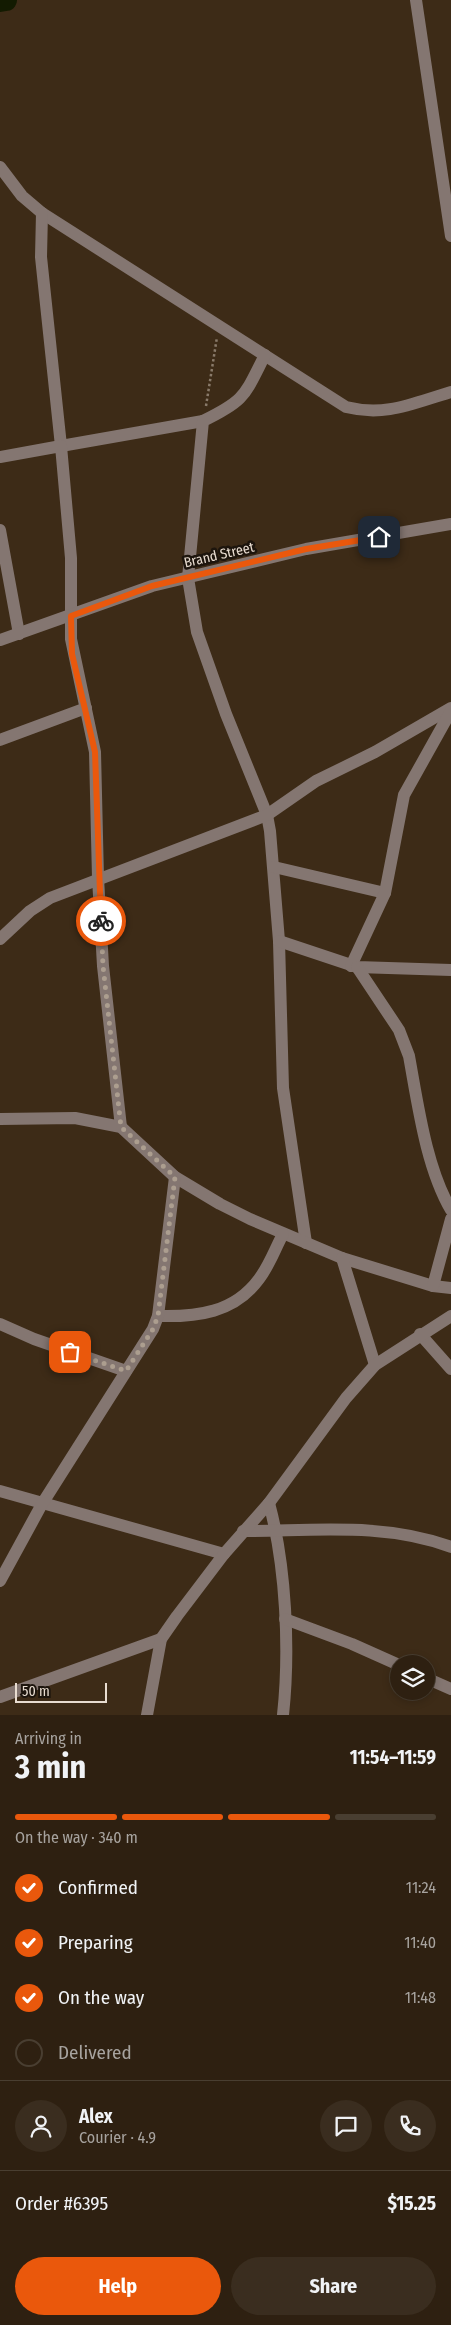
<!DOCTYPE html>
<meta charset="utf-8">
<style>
body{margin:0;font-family:"Fira Sans Condensed",sans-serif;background:#3a2d1f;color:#f1f3f6;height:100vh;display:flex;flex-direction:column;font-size:19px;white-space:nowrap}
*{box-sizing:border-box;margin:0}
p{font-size:16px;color:#a7a39f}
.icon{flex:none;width:28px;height:28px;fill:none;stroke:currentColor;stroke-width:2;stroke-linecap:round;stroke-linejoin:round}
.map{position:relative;height:1715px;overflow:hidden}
.panel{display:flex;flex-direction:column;background:#2e2011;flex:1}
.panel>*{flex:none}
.fabs{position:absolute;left:390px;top:1655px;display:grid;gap:10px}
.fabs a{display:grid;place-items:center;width:45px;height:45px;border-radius:50%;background:#2e2011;box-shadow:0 2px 8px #0003,0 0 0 1px #493e31;font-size:25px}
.scale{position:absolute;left:15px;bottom:12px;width:92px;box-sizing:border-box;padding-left:5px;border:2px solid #e8dcd0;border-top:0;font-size:14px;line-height:18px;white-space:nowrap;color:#e8dcd0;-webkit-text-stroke:4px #1d150d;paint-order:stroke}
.pin{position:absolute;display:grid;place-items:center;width:42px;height:42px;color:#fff;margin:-21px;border-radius:10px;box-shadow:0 2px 8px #0006}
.courier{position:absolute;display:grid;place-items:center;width:50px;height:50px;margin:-25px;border:4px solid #ea580c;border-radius:50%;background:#fff;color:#222;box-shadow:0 1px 6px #0007}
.headline em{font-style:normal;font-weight:700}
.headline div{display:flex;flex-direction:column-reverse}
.headline{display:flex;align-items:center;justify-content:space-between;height:85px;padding:0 15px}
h1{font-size:32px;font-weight:700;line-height:38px}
.bar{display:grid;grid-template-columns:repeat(4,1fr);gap:8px 5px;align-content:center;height:60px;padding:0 15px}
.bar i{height:6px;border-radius:4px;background:#493e31}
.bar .on{background:#ea580c}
.bar p{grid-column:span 4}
.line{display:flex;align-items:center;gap:12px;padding:0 15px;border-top:1px solid #493e31}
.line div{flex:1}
.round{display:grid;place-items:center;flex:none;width:52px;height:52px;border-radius:26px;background:#3a2d1f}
ol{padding:0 15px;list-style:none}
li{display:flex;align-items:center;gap:15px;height:55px}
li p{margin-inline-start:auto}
li .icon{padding:5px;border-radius:50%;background:#ea580c;color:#fff;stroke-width:4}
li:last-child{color:#a7a39f}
li i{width:28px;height:28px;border:2px solid #493e31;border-radius:50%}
.action{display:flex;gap:10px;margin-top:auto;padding:10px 15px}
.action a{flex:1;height:58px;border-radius:30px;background:#ea580c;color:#fff;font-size:20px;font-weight:700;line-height:58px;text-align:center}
.action a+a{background:#3a2d1f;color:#f1f3f6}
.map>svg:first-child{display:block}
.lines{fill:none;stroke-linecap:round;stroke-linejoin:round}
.river{stroke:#131b01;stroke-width:22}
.path{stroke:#897a6a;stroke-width:2.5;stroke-dasharray:2.5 2.5;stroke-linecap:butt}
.minor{stroke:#847671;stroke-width:12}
.done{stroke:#ac9e8f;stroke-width:5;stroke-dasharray:0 9}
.route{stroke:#ea580c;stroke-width:6}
.labels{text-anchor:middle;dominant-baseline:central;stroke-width:5;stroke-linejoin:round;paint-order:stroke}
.street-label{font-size:14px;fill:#e8dcd0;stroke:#1d150d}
</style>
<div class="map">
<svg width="451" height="1715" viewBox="0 0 451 1715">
<rect width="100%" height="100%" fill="#3d2b17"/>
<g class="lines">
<!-- river -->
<path class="river" d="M0,1L6,0"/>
<!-- path -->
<path class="path" d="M206,406L217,337"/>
<!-- minor -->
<g class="minor">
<path d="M416,0L451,236"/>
<path d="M0,167L22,196L42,213L346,407C386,417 413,403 451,392"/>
<path d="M42,213L41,257L61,446L203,421"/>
<path d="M265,355C244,396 246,400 203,421L188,578L197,632L226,714L267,815L270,831L279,941L283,1088L306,1243"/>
<path d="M0,457L61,446L71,558V639L95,752L98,878L103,966L121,1127"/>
<path d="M0,530L19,634"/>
<path d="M0,640L152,586L306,549L451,524"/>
<path d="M0,740L86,708"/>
<path d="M274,867L385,893"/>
<path d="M0,939L30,911L50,898L267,815L316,781L375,752L451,708"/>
<path d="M279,941L357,967L451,970"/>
<path d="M351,966L385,893L404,795L451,711"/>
<path d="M357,967L399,1030L409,1056C418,1105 426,1167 451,1210"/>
<path d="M0,1119L75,1118L121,1127L175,1177L220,1204L250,1219L342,1258L433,1286L451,1288"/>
<path d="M342,1258L375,1365"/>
<path d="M433,1286L451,1219"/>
<path d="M158,1316C197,1317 234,1313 259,1279C269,1266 275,1249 283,1234"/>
<path d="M0,1324L34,1339L126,1371"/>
<path d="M420,1334L451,1369"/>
<path d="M0,1491L224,1554"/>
<path d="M269,1503C286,1566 290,1650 283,1715"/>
<path d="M243,1531C313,1531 384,1522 451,1547"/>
<path d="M0,1581L42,1504L153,1329L158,1316L175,1177"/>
<path d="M285,1619L352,1644L399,1665"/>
<path d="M426,1678L451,1689"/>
<path d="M0,1697L161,1639"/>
<path d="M147,1715L161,1639L177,1616L224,1554L269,1503L346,1398L375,1365L451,1316"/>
</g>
</g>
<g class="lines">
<!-- done -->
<path class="done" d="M70,1352L126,1371L153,1329L158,1316L175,1177L121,1127L103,966L101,921"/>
<!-- route -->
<path class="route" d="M101,921L95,752L72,654L71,616L152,586L306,549L379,537"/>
</g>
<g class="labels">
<!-- street labels -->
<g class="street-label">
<text transform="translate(219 555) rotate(-13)">Brand Street</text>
</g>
</g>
</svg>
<div class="fabs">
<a><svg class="icon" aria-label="layers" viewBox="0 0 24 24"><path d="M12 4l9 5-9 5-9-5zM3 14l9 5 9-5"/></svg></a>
</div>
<div class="scale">50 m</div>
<div class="pin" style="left:70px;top:1352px;background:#ea580c"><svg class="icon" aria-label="bag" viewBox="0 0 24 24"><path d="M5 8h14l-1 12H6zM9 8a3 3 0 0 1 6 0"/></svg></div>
<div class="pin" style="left:379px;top:537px;background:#1f2937"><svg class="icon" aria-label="home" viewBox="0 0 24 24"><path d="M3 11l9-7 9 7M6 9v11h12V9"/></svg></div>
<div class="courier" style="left:101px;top:921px"><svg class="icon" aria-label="bike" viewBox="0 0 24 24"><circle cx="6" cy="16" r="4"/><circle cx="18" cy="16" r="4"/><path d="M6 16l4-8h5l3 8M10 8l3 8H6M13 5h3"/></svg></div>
</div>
<section class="panel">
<div class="headline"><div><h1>3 min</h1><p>Arriving in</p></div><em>11:54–11:59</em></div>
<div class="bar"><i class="on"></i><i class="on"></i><i class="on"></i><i></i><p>On the way · 340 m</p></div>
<ol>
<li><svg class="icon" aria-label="check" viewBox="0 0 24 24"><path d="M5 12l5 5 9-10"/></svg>Confirmed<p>11:24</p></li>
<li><svg class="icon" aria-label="check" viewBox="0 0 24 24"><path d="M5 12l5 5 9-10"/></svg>Preparing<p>11:40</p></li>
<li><svg class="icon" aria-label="check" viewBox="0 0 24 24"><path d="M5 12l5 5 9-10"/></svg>On the way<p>11:48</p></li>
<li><i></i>Delivered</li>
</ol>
<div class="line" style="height:90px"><a class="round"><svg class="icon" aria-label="person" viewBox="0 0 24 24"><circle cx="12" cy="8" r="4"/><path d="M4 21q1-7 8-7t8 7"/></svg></a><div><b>Alex</b><p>Courier · 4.9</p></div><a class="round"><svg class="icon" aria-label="chat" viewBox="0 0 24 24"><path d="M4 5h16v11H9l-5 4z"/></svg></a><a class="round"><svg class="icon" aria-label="phone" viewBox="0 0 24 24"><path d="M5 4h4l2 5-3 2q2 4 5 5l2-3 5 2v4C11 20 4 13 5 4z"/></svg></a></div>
<div class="line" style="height:65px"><div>Order #6395</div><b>$15.25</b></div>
<div class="action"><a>Help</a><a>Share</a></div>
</section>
